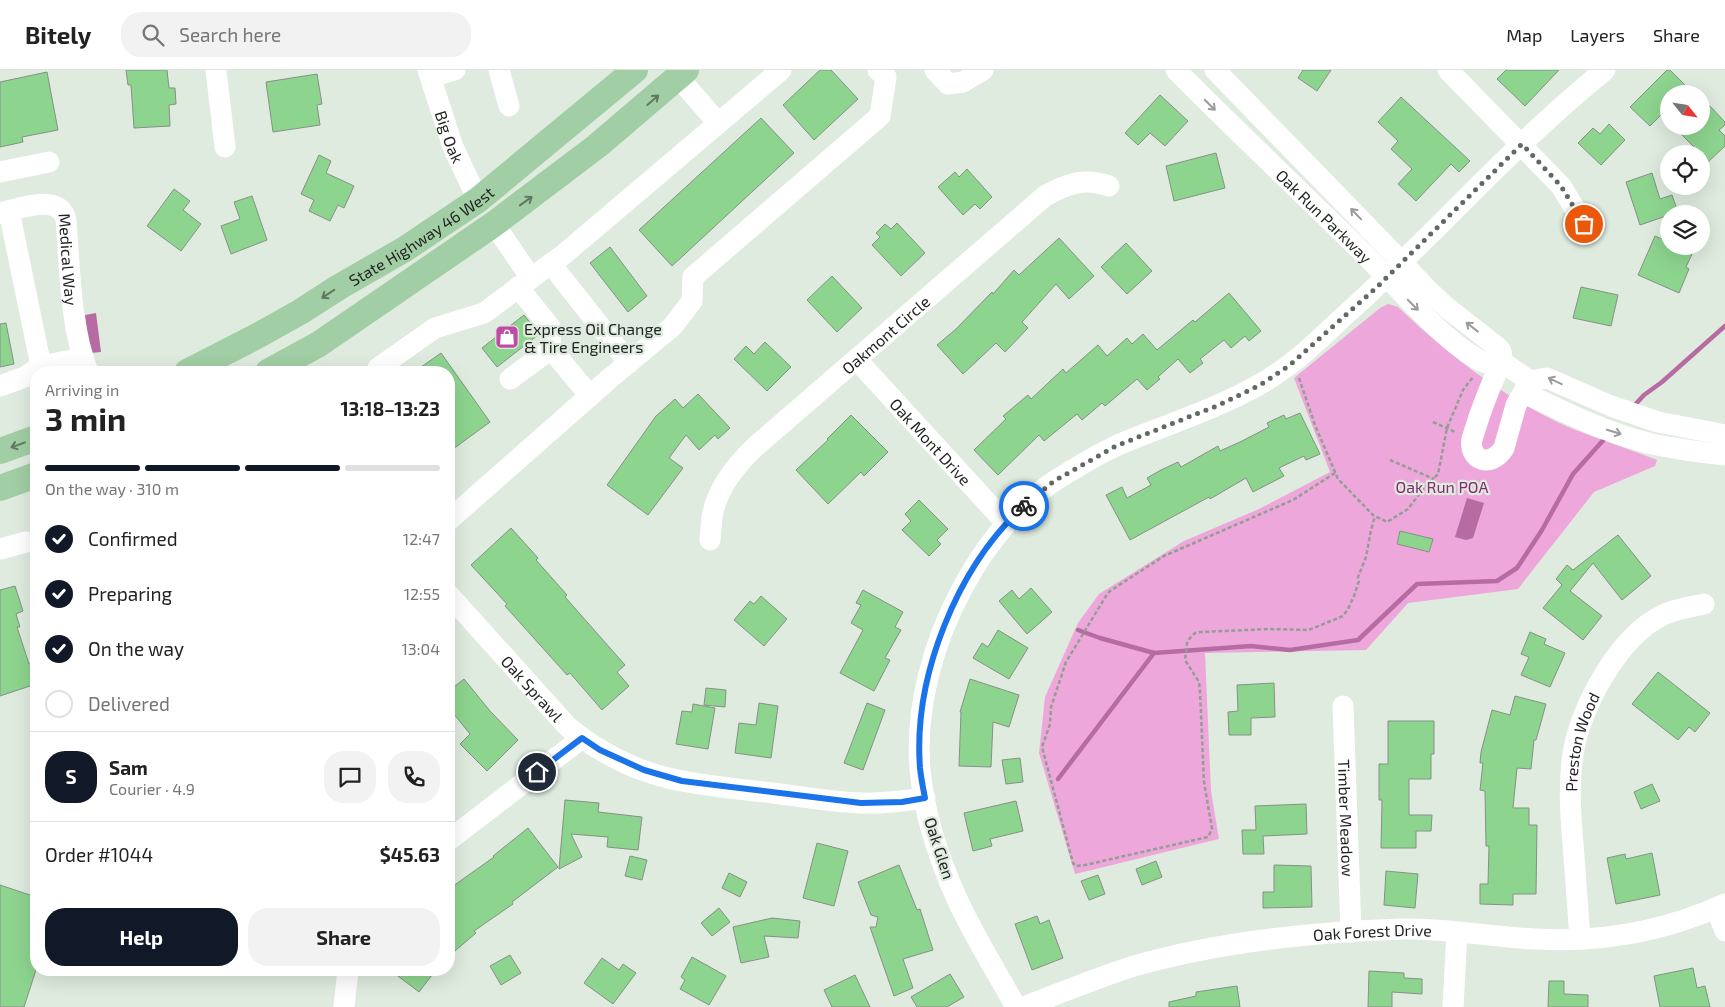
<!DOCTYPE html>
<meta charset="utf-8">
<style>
body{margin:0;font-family:"Exo 2",sans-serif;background:#f2f2f2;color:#222;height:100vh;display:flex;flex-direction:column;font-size:19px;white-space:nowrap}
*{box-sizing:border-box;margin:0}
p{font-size:16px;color:#767676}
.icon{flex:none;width:28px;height:28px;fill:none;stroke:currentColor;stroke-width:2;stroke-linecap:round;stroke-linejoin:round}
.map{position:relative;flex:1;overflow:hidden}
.side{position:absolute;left:30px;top:296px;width:425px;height:610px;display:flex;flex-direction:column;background:#fff;border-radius:20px;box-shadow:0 5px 20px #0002}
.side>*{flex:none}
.needle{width:32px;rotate:120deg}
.tools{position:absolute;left:1660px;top:15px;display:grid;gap:10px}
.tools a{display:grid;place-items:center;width:50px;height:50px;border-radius:50%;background:#fff;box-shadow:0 5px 20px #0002;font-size:25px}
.pin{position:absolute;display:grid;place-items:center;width:42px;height:42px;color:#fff;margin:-21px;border:2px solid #fff;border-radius:50%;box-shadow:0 1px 5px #0007}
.courier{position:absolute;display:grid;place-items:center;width:50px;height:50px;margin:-25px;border:4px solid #1a73e8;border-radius:50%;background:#fff;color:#222;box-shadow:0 1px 6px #0007}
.headline em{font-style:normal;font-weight:700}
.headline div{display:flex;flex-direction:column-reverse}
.headline{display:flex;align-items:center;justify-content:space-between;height:85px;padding:0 15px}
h1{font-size:32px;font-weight:700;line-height:38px}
.bar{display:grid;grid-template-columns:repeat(4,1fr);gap:8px 5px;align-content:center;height:60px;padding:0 15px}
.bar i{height:6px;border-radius:4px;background:#e0e0e0}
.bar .active{background:#111827}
.bar p{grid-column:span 4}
.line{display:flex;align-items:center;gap:12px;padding:0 15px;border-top:1px solid #e0e0e0}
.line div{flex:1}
.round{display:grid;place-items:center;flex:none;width:52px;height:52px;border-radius:20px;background:#f2f2f2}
ol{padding:0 15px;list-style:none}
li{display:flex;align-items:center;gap:15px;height:55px}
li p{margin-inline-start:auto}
li .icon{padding:5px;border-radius:50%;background:#111827;color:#fff;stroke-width:4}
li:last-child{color:#767676}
li i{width:28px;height:28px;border:2px solid #e0e0e0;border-radius:50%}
.cta{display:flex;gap:10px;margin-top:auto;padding:10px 15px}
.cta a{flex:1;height:58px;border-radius:20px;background:#111827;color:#fff;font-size:20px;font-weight:700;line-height:58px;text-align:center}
.cta a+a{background:#f2f2f2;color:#222}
header{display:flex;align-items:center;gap:30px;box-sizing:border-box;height:70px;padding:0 25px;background:#fff;border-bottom:1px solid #e0e0e0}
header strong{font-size:24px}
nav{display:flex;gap:28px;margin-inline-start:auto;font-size:18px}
.search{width:350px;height:45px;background:#f2f2f2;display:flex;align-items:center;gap:12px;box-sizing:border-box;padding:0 18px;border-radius:20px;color:#767676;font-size:19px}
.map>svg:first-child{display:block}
.green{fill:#eea7db}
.water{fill:#b66ba3}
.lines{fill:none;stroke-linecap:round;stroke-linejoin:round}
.stream{stroke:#b66ba3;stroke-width:4.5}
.building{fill:#8dd48f;stroke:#869186}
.path{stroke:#949d94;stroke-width:2.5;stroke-dasharray:4 2.5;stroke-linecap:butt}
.minor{stroke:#fff;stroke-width:21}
.major{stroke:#a1cea4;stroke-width:26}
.oneway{stroke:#607862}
.oneway2{stroke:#9a9c9a}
.done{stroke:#626962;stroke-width:5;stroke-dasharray:0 9}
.route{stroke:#1a73e8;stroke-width:6}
.labels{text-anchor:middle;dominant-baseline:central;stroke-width:4.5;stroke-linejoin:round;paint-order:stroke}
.street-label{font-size:16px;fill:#1f231f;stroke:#dfebdf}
.poi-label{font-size:16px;fill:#1f231f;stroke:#dfebdf;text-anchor:start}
.park-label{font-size:16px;fill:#872c74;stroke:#dfebdf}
</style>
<header>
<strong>Bitely</strong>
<div class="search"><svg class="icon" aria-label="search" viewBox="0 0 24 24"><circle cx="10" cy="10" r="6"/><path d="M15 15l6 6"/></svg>Search here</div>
<nav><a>Map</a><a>Layers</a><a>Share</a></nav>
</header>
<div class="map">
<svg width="1725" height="937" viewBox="0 0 1725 937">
<rect width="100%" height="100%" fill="#dfebdf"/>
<!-- green -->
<path class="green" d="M1388,234L1398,237C1448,285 1504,328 1568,357C1597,369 1627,378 1657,390L1655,396L1594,422L1518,519L1408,533L1366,580L1205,583L1211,721L1219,769L1075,804L1039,683L1045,627L1078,553L1099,524L1184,471L1259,439L1330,402L1294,308L1380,238Z"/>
<!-- water -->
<g class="water">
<path d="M96,243L101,282L90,283L85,245Z"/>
<path d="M1467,428L1484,433L1473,468L1466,470L1455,467Z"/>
</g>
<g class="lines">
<!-- stream -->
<g class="stream">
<path d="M1632,338L1644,325L1662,312L1725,256"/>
<path d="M1078,560L1100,568L1154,583L1251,576L1290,580L1358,570L1417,514L1497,511L1517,498L1542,460L1573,404L1607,366"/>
<path d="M1058,709L1154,583"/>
</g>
</g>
<!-- building -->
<g class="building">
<path d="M126,0H167L169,18H175L176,34L169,35L170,56L134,58L131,15H128Z"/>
<path d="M820,0H831L858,29L814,70L783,35Z"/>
<path d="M1303,0H1331L1317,21L1298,8Z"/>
<path d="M1506,0H1559L1525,36L1497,9Z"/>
<path d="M1667,0H1670L1694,24H1669V37L1650,56L1630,37Z"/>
<path d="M47,2L58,60L22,67L23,72L0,77V12Z"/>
<path d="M317,4L322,34L317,35L320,55L273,62L266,12Z"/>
<path d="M1160,25L1188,51L1165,76L1150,63L1138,75L1125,63Z"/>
<path d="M1401,27L1470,91L1459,102L1451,94L1416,131L1398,114L1412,99L1391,79L1398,71L1378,52Z"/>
<path d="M1709,35L1725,52V55L1719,60L1725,66V76L1708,92L1701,84L1680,63L1687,56H1701V43Z"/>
<path d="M761,48L794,83L672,196L639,160Z"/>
<path d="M1609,54L1625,70L1601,95L1578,73L1593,58L1600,64Z"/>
<path d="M1216,83L1225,118L1174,131L1166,96Z"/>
<path d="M319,85L331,91L326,103L354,116L344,138L338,135L330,151L309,141L314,130L301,124Z"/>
<path d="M967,99L992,127L980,139L975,134L963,145L938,117L955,102L959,107Z"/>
<path d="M1652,103L1660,129L1672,125L1678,142L1669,144V145L1640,155L1626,112Z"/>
<path d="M174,119L190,131L183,140L201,154L181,181L147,156Z"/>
<path d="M252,126L267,170L231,184L221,156L240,149L234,132Z"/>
<path d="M897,153L925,183L901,206L872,175L880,167L876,163L885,154L891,159Z"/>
<path d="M1655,166L1669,172V176H1679L1693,182L1686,197L1689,199L1679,223L1638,205Z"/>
<path d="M1059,168L1094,206L1069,229L1056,214L1022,252L1028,258L1005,282L996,273L963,304L937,275L956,259L992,222L993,224L1014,200L1019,205Z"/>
<path d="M1126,173L1152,201L1127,224L1101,197Z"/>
<path d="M610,177L647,226L628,242L590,193Z"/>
<path d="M832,206L862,238L837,262L807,230Z"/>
<path d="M1581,217L1618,225L1611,256L1573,248Z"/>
<path d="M1229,223L1261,261L1249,271L1245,266L1231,278L1224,270L1200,289L1203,293L1190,303L1178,289L1158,307L1160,309L1147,320L1137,309L1105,336L1102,333L1082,350L1077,344L1044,371L1039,365L998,405L974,380L1006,349L1003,346L1028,325L1031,329L1063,299L1066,303L1098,275L1107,286L1127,268L1132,274L1143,264L1157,280L1193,250L1195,252Z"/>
<path d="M524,245L538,262V265L497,297L482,278Z"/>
<path d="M6,253L14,294L0,297V254Z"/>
<path d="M765,272L791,297L767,321L734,289L746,276L754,284Z"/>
<path d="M441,283L490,352L449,382V302H414Z"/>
<path d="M698,324L730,358L718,369L715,365L699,380L686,365L669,388L683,398L648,445L607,415L656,346L675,329L683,338Z"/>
<path d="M1300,343L1320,384L1306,390L1304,386L1279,398L1284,406L1253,422L1246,408L1210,429L1209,427L1130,470L1106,425L1122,417L1127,428L1151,415L1147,408L1161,400L1178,392L1181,397L1218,376L1220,381L1242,371L1269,357L1267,353L1284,345L1286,349Z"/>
<path d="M851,345L888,382L864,406L861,402L828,434L796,400L828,370L827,369Z"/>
<path d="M919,430L948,459L937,470L941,474L929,486L902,460L911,451L905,444Z"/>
<path d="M511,458L538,488L536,490L567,525L565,527L625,595L617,602L629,616L602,640L570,603L567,605L505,536L507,534L471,495Z"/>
<path d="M1400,461L1433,469L1429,482L1397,474Z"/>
<path d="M1618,465L1651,506L1622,530L1593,493L1570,521L1602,546L1583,570L1543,538L1562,515L1556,509L1567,495L1573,500Z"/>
<path d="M15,516L23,541L16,544L20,557H17L29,594L36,592V614L0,626V520Z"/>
<path d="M1031,518L1052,542L1027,564L999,531L1012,520L1019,529Z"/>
<path d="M863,520L903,542L895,557L901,560L885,588L890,590L874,621L840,603L863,560L851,553L861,535L856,533Z"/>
<path d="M761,526L787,549L764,576L734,550L750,531L754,534Z"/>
<path d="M998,560L1028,578L1009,609L973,588L982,573L988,577Z"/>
<path d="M1530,562L1546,569L1544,574L1565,583L1550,617L1521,605L1529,587L1521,584Z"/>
<path d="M1658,602L1710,643L1695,662L1689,657L1678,670L1632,634Z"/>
<path d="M464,609L490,641L518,670L487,701L460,674L470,664L449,638V621Z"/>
<path d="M970,609L1019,625L1009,657L993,652L991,697L959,696L961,642H960Z"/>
<path d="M1274,613L1275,647L1251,648V665H1229L1228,642L1238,641L1237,615Z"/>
<path d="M706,618L726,620L725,637L704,635Z"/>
<path d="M1515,626L1546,634L1536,670H1534L1531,699L1517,698L1513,738H1529V755H1537L1536,824H1513V835L1480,834V814H1488L1489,776H1486L1485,721L1480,720L1483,693H1480L1481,682L1492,640L1510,645Z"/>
<path d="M759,633L778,636L771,688L735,683L739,653L756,655Z"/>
<path d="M867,633L885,640L863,700L844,693Z"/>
<path d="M693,634L715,638L708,679L676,674L682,641L692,642Z"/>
<path d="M1388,651H1434V684H1431V709H1409V745H1432L1431,761H1416V778H1381L1382,730H1379V694H1388Z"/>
<path d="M1020,688L1023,712L1006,714L1002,690Z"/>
<path d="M1652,714L1660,731L1641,739L1634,722Z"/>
<path d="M565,730L599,733L598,742L642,747L638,780L607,777L608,767L571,764L582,787L559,799Z"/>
<path d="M1016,731L1023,761L990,769L992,776L973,781L964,743Z"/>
<path d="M1306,734L1307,764L1263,766L1264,784H1243L1242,760H1256L1255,736Z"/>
<path d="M528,758L558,797L512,832L513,834L474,861L476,863L449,886V819L494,787L493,786Z"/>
<path d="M817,773L848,781L834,836L803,828Z"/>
<path d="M1652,783L1660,825L1616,834L1607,788L1625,784L1626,789Z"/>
<path d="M630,786L647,790L642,810L625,806Z"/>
<path d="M1156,791L1162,807L1142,815L1136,799Z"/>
<path d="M899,795L917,840L920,839L933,880L903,889L913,918L894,926L870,857H876L878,847L871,845L858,812Z"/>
<path d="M1274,795L1311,796L1312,837L1263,838V822H1274Z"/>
<path d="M1386,801L1418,804L1415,838L1384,835Z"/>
<path d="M729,803L747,812L740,827L722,818Z"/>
<path d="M1098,805L1105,824L1089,830L1081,811Z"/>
<path d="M0,815L36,827V900L24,937H0Z"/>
<path d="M719,838L730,852L712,866L701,853Z"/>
<path d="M1037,846L1040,854L1049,850L1063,888L1032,900L1015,854Z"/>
<path d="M772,848L800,851L798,868L764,866L769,887L741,893L733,857Z"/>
<path d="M510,885L521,903L501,915L490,896Z"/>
<path d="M692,887L726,906L709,935L680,919L685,910L681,907Z"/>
<path d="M602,888L619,900L623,894L636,903L613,934L584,913Z"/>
<path d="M1693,898L1697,918L1705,916L1710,937H1660L1654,906Z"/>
<path d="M390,900H436L419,922Z"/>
<path d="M1369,901L1404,903V908L1422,909V924L1392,922V937H1368Z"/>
<path d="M950,904L964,927L947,937H917L911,927Z"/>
<path d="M855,905L870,937H832L824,920Z"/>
<path d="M1549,911H1564V924L1588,925V937H1548Z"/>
<path d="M1237,916L1240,937H1169V932L1196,926V922Z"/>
</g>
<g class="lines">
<!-- path -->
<g class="path">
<path d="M1299,308L1315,355L1338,409L1373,445L1387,452L1408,439L1423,419L1438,404L1447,358L1463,320L1473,307"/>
<path d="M1433,352L1455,362"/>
<path d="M1390,390L1434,409"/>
<path d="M1335,403L1293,430L1164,486L1110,521L1106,526L1066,592L1051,637L1050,654L1042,677L1073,793L1076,796L1085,795L1208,767L1212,759L1204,712L1200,622L1199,612L1185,590L1187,573L1190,568L1195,563L1201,562L1269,559L1309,560L1343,546L1348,539L1354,526L1359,511L1358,507L1366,487L1371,460L1375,446"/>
</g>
<!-- minor -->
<g class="minor">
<path d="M216,0L225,77"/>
<path id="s1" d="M428,0L453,77L478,130"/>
<path d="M499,0L509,36"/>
<path d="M935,0L948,14L963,12L983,0"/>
<path id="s2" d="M1176,0C1241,66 1309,129 1374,194C1407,226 1437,264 1477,289C1485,294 1493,294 1502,292L1530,311L1547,308L1611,336L1658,352L1725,365"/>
<path d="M1215,0L1391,181L1425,217L1446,237L1496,276L1501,281L1502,292"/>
<path d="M1448,0L1561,116L1584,154"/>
<path d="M431,7L455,0"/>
<path d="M678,7L718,53"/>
<path d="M0,102L49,92"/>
<path d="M9,141L41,296L83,288"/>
<path id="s3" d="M0,143C19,139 60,122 66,150C70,200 70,256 88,302"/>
<path d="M494,154L531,208L563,185L781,0"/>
<path d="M551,194L629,293"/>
<path d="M518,217L550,257L551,279L590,326"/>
<path id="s4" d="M857,290L1006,453"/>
<path d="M1502,292C1492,310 1486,328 1479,347C1477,354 1474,362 1472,369C1468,390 1491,399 1504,378L1516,335L1530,311"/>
<path d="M378,302V298L435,258L484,243L531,208"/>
<path d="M510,309L551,279"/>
<path d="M1530,311L1533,327C1570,345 1608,363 1648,373C1673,379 1699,382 1725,385"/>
<path d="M0,316L25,307L41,296"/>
<path d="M449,450L609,309L673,256L692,231L693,207L880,46L886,7L878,0"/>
<path id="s5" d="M710,470C711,461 711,451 713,442C719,416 736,395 755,377L1045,126C1067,114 1084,107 1109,116"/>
<path d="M0,479L26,472"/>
<path id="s6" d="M449,525L567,656C595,680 631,699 668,708C702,716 738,719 773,723C802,727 831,732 860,733C882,734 904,731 925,728"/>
<path id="s7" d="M1343,636L1351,862"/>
<path d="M449,770L582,668"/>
<path d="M1716,838L1725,861"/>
<path id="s8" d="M1580,869C1578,842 1576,814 1574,786C1571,752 1568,718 1573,684C1580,637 1619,566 1663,545C1676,539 1690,537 1704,534"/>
<path d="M344,937L348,900"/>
<path d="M1016,937C996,901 974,866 957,829C939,789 924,744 920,699C915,639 933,572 962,519C987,472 1022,429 1069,402C1085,392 1103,382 1120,374C1177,350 1239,333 1289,295C1308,281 1325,264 1342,248C1432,168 1511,76 1605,0"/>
<path id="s9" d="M1024,937C1060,923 1096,908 1134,896C1221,871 1312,862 1402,859C1447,858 1490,867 1534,869C1600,873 1665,861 1725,834"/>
<path d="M1453,937L1457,862"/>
</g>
<!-- major -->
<g class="major">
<path id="s10" d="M187,302L259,265L300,242L339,217L405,179L478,130L635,0"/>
<path d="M268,302L319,274L494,154L597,76L686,0"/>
<path d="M0,381L36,368"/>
<path d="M0,418L36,405"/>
</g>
</g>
<!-- one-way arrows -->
<defs><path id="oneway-shaft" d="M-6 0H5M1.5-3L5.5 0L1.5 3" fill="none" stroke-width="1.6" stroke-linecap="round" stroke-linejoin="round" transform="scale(1.25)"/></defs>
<g class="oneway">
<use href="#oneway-shaft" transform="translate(653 30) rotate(-41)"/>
<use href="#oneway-shaft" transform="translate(526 131) rotate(-36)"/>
<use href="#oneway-shaft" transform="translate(328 224) rotate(147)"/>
<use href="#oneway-shaft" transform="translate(18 375) rotate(160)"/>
</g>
<g class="oneway2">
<use href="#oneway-shaft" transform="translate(1210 35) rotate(45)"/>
<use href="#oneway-shaft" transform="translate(1356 144) rotate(-134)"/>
<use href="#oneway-shaft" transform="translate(1413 235) rotate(45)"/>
<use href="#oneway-shaft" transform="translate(1472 257) rotate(-142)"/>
<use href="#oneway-shaft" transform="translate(1555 311) rotate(-155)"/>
<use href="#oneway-shaft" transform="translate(1614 362) rotate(17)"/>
</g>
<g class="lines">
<!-- done -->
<path class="done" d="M1024,436L1054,411L1116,376L1219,335L1260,315L1290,295L1376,218L1522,74L1561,116L1584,154"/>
<!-- route -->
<path class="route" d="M537,702L582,668L600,680L644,700L682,711L861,733L902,732L925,728C923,718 921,708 920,698C913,607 957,497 1024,436"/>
</g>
<!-- icons -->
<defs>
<g id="shop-square" transform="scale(1.25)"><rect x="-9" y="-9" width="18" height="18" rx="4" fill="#be4ba4" stroke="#dfebdf"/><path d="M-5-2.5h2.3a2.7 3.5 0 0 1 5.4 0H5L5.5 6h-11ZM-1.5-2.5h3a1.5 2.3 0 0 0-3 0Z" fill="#fff"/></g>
</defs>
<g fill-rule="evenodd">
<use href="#shop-square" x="507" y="267"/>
</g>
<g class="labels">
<!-- street labels -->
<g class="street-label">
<text stroke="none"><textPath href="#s1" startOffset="70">Big Oak</textPath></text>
<text stroke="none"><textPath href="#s2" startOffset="208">Oak Run Parkway</textPath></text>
<text stroke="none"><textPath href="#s10" startOffset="271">State Highway 46 West</textPath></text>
<text stroke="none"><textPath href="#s3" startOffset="114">Medical Way</textPath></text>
<text stroke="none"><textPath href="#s5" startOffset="279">Oakmont Circle</textPath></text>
<text stroke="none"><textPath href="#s4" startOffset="110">Oak Mont Drive</textPath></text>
<text stroke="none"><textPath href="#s6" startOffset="125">Oak Sprawl</textPath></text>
<text stroke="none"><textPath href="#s8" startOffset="199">Preston Wood</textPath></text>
<text stroke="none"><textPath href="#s7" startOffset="112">Timber Meadow</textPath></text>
<text transform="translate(940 778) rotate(72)">Oak Glen</text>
<text stroke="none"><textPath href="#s9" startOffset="359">Oak Forest Drive</textPath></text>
</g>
<!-- poi labels -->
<g class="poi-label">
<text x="524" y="258">Express Oil Change<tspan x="524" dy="18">&amp; Tire Engineers</tspan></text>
</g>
<!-- park labels -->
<g class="park-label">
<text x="1442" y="416">Oak Run POA</text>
</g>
</g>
</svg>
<div class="tools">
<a><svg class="needle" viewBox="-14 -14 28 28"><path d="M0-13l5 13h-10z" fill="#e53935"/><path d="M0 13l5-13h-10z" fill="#767676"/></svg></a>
<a><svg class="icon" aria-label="locate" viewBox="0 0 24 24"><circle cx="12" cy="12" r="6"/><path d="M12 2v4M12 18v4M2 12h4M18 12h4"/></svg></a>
<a><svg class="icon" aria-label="layers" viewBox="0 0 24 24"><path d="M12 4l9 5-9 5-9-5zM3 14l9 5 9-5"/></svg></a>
</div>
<div class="pin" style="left:1584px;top:154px;background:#ea580c"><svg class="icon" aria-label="bag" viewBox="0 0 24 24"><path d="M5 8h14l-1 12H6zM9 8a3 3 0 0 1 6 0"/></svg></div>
<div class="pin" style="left:537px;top:702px;background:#1f2937"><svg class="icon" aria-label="home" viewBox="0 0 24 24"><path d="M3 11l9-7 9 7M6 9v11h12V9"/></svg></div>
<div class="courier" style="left:1024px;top:436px"><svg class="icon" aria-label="bike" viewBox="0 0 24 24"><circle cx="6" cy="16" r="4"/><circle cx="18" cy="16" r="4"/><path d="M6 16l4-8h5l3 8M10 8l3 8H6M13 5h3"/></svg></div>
<section class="side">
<div class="headline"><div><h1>3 min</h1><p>Arriving in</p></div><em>13:18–13:23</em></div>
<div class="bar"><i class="active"></i><i class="active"></i><i class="active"></i><i></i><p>On the way · 310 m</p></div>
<ol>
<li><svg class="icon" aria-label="check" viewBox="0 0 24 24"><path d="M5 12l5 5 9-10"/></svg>Confirmed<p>12:47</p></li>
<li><svg class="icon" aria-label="check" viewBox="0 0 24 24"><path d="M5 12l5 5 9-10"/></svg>Preparing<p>12:55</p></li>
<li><svg class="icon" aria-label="check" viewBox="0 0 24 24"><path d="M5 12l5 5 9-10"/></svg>On the way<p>13:04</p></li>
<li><i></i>Delivered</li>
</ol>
<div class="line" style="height:90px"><b class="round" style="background:#111827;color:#fff">S</b><div><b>Sam</b><p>Courier · 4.9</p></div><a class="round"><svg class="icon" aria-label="chat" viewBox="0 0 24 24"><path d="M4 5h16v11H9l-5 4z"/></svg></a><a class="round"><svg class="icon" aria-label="phone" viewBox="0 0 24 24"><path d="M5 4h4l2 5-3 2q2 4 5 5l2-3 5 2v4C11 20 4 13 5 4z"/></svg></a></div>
<div class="line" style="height:65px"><div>Order #1044</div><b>$45.63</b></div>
<div class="cta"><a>Help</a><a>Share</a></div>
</section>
</div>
